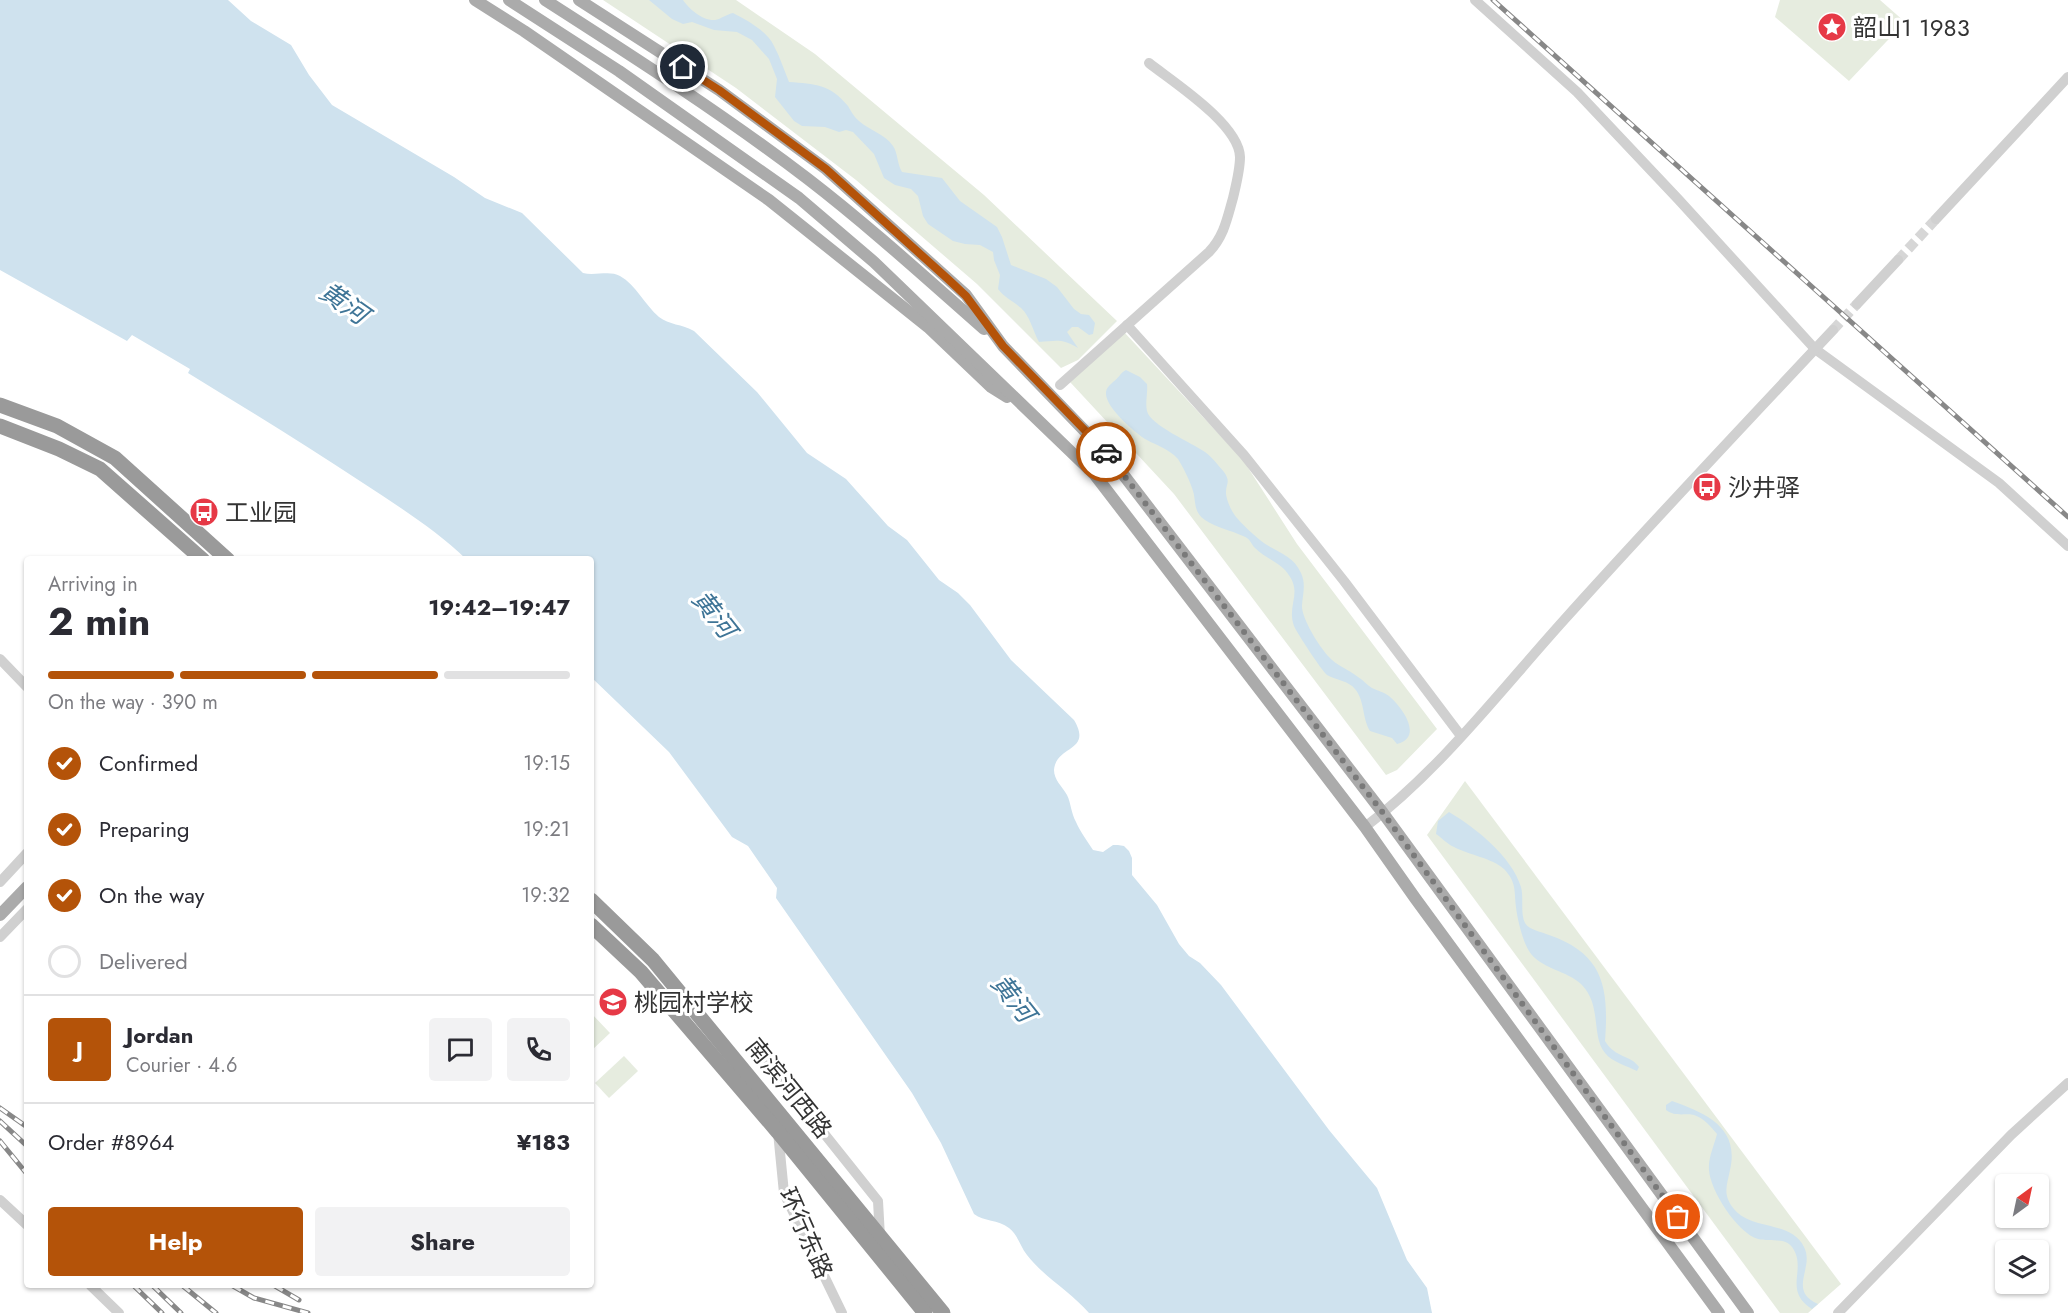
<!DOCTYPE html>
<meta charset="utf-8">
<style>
body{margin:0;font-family:Jost,"Noto Sans SC",sans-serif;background:#f2f2f3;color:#2b2b33;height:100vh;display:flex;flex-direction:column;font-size:22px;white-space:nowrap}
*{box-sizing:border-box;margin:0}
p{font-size:20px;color:#7c7c81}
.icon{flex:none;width:33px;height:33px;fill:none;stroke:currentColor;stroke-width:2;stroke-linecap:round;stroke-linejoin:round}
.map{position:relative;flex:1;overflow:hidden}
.details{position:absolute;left:24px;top:556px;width:570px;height:732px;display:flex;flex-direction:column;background:#fff;border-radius:6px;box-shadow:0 2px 4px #0004}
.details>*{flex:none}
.needle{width:39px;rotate:33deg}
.controls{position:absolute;left:1995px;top:1174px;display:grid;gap:12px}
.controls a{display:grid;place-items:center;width:54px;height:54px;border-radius:6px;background:#fff;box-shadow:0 2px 4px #0004;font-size:30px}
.pin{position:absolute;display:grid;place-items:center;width:51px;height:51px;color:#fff;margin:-26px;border:3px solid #fff;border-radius:50%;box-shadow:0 2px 6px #0007}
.courier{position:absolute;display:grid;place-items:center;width:60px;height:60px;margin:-30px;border:4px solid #b45309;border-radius:50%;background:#fff;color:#222;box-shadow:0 2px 8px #0007}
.overview em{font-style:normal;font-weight:700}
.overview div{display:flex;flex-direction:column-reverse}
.overview{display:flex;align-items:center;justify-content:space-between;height:102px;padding:0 24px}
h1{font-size:39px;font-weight:700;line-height:45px}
.bar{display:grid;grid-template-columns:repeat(4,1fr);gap:9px 6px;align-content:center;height:72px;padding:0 24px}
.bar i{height:8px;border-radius:4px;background:#e1e1e2}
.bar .current{background:#b45309}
.bar p{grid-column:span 4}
.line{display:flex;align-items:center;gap:15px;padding:0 24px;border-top:2px solid #e1e1e2}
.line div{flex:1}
.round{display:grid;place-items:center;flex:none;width:63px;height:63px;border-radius:6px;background:#f2f2f3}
ol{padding:0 24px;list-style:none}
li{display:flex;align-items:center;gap:18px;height:66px}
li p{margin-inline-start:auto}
li .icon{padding:6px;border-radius:50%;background:#b45309;color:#fff;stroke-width:4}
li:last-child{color:#7c7c81}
li i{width:33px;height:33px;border:3px solid #e1e1e2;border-radius:50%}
.button{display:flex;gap:12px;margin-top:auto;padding:12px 24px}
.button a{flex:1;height:69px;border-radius:6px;background:#b45309;color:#fff;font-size:24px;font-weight:700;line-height:69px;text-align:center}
.button a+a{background:#f2f2f3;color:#2b2b33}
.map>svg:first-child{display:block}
.green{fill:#e6ecdf}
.water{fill:#cfe2ee}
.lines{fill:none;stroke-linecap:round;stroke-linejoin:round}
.minor-tunnel{stroke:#d6d6d6;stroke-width:10;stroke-dasharray:10 5;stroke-linecap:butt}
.minor{stroke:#d0d0d0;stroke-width:10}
.major{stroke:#ababab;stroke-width:12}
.highway{stroke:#9a9a9a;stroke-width:15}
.rail-casing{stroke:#888;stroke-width:5}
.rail{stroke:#fff;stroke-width:3;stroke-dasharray:9;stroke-linecap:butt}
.done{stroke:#7a7a7a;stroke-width:6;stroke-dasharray:0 10.8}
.route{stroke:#b45309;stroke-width:8}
.labels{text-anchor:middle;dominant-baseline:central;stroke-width:6;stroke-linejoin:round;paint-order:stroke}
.poi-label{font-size:24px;fill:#333;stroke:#fff;text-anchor:start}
.street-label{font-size:24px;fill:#333;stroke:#fff}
.water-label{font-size:26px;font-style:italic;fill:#3f7597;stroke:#fff}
</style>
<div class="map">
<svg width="2068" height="1313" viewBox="0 0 2068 1313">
<rect width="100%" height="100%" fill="#fff"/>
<!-- green -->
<g class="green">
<path d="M603,0H736L815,54L984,195L1117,321L1078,360L1061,368L977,284L856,180L736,88Z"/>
<path d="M1780,0H1880L1905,22L1849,81L1775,17Z"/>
<path d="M1124,332L1243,460L1297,544L1437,729L1397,770L1386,775L1174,494L1070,382Z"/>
<path d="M1465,781L1841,1284L1808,1313H1780L1427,835Z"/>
<path d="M591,1013L610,1033L591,1051Z"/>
<path d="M624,1056L638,1071L609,1098L595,1083Z"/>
</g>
<!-- water -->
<g class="water">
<path d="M0,0H228L251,21L291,45L309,75L332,105L454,177L485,198L522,213L583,273C595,276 610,270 620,276C636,285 645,305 659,317C669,325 682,324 694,331L757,392L807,453L846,479L888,526L907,540L939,580L958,593L970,605L1011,660L1074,720C1093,752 1056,745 1054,770C1054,780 1062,786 1067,795C1071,803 1071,813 1076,822C1080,831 1087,841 1093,850L1103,852L1113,845H1118L1124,846L1129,851L1132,858V875L1157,905L1179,944L1189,956L1200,963L1221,985L1329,1130L1377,1188L1407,1260L1427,1288L1432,1313H1089C1071,1292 1044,1277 1027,1255C1020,1246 1018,1235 1009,1228C998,1219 984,1222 974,1214L941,1143L912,1093L776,898L777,888L748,846L732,837L669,752L591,677V560L466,559C436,530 398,506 363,483C305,445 247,409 188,373L190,369L132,335L127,341L0,270Z"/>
<path d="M649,0H683C689,9 703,21 715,20C721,19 727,14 733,13C747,20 767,31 774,46C780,57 784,70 789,82C815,84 830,84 848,106C851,111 854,117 859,121C869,130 885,134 893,146C898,153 897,164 902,172L942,178L960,201L997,227L1002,237L1011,265L1046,279L1057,287L1074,309L1081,314L1089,315L1095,323L1093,334L1089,335L1078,327H1072L1067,332L1078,348C1062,338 1056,341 1039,342C1033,331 1030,316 1021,308C1013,301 1005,298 998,289L1000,275L994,260L993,252L980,245L965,244L953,241L928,224L923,216L918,196L911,189L895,185L884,178L874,154L853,132L846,130L839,132L825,127L802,126L794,121L775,97L777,79L769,59L752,40L737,32L714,30L692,22L683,24L672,19Z"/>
<path d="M1126,370L1140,377L1147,384C1148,393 1145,403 1147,411C1150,425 1192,443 1205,452C1212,457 1218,465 1224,472C1231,482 1226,483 1226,493C1226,499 1231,510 1234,514C1238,521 1260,541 1267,545C1280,553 1294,557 1301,573C1306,584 1303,593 1302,605C1301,618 1319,646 1328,656C1337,666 1348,669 1358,677C1363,680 1367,685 1372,688C1378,691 1384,692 1389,696C1402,707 1424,737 1397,744L1392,738L1370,731C1362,718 1365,701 1355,689C1349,681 1336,680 1327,675C1322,671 1297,633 1294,626C1286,603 1305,593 1285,570C1276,561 1264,557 1255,548C1251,544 1250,538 1243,536C1230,530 1217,528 1205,520C1192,511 1197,500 1192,488C1189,479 1183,467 1178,459C1169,449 1158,446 1147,440C1136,434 1105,407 1106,393C1106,388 1110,385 1113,382C1119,378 1120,373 1126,370Z"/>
<path d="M1449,812C1476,828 1512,857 1521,887C1524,898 1520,913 1525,923C1529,930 1542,932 1549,935C1604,954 1609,988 1605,1041C1615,1058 1631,1055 1639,1067L1637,1071C1627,1066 1612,1062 1605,1053C1591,1036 1602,1006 1582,985C1567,970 1540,969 1529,951C1523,942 1517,918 1516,907C1514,891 1517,883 1504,869C1492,858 1469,855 1454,847C1447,844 1442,838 1436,834L1438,821Z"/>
<path d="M1672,1101C1705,1113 1740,1127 1730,1170C1727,1186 1722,1194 1734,1209C1752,1231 1791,1220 1804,1247C1815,1268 1787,1290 1818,1304L1812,1309C1782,1290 1808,1269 1792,1247C1785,1237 1768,1242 1758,1239C1737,1233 1710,1190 1709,1170C1708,1158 1714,1146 1717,1134C1711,1127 1704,1118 1694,1115C1684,1113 1675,1117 1666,1110V1105Z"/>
</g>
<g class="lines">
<!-- minor-tunnel -->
<g class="minor-tunnel">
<path d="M1898,260L1936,219"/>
<path d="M1833,330L1857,304"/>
</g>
<!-- minor -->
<g class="minor">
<path d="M1475,0L1577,92L1678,199L1815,349L1999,483L2068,546"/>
<path d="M1936,219L2068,77"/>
<path d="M1857,304L1898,260"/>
<path d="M1127,325L1244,455L1344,581L1461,736"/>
<path d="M1060,385L1209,252C1224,236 1227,219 1233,198C1236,185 1240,170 1240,157C1239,124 1173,82 1149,63"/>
<path d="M0,659L27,687"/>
<path d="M1365,827C1441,769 1500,691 1564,620C1652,522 1743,426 1833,330"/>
<path d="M0,882L27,853"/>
<path d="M0,937L27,909"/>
<path d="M763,1057L878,1201L880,1237"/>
<path d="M778,1132L784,1193L842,1313"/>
<path d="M0,1200L27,1225"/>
<path d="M91,1286L119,1313"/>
<path d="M1838,1313L2011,1135L2068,1083"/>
</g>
<!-- major -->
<g class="major">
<path d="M475,0L524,31L769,200L928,327L991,387L1007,397"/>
<path d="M509,0L619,71L799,198L874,262L1095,475L1365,827L1415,898L1719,1313"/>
<path d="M545,0C634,57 724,115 808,179C869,226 926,278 984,329"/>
<path d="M579,0L719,90L826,169L966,295L1003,346L1109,456L1383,813L1748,1313"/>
<path d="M0,915L27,887"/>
</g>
<!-- highway -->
<g class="highway">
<path d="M0,405L57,426L115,458L228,560"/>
<path d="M0,426L59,449L100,469L203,560"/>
<path d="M591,900L653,960L943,1313"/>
<path d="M591,925L641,972L778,1132L925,1313"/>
</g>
<!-- rail casing -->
<g class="rail-casing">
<g id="rail">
<path d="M1493,0L2068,517"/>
<path d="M0,1108L27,1127"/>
<path d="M0,1121L27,1146"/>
<path d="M0,1141L27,1174"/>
<path d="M134,1286L162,1313"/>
<path d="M153,1286L181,1313"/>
<path d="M183,1286L216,1313"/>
<path d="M233,1286L254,1298L308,1313"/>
<path d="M275,1286L299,1300"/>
</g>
</g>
<!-- rail -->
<use href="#rail" class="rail"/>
</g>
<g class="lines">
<!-- done -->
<path class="done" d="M1106,452L1383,813L1678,1217"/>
<!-- route -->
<path class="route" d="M683,67L719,90L826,169L949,280L966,296L1003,346L1106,452"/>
</g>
<!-- icons -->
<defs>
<g id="sight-disc" transform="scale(1.5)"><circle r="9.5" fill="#e63946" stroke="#fff"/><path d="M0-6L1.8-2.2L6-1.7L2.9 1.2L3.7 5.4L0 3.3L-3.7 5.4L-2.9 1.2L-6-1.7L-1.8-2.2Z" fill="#fff"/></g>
<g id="bus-disc" transform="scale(1.5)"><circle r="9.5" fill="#e63946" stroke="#fff"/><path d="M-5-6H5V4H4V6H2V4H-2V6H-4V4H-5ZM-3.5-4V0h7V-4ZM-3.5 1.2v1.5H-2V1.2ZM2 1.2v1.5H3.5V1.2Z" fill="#fff"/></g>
<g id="school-disc" transform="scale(1.5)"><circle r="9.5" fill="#e63946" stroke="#fff"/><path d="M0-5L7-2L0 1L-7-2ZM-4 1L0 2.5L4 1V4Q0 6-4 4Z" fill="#fff"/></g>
</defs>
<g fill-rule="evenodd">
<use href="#sight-disc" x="1832" y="27"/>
<use href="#bus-disc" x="1707" y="487"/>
<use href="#bus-disc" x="204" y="512"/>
<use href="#school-disc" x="613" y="1002"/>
</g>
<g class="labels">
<!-- poi labels -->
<g class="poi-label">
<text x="1853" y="27">韶山1 1983</text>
<text x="1728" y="487">沙井驿</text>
<text x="225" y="512">工业园</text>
<text x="634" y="1002">桃园村学校</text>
</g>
<!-- street labels -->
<g class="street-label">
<text transform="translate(789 1088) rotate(51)">南滨河西路</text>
<text transform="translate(806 1233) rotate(66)">环行东路</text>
</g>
<!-- water labels -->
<g class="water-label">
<text transform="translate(344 303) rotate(35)">黄河</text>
<text transform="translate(714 614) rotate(52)">黄河</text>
<text transform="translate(1013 998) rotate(52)">黄河</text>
</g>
</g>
</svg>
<div class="controls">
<a><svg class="needle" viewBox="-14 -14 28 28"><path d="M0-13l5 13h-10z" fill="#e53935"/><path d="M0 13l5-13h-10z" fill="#7c7c81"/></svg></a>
<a><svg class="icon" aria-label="layers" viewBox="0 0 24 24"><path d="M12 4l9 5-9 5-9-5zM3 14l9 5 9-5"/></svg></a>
</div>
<div class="pin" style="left:1678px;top:1217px;background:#ea580c"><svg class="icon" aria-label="bag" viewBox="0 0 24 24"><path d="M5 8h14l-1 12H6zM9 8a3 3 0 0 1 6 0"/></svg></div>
<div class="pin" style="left:683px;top:67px;background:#1f2937"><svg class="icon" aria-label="home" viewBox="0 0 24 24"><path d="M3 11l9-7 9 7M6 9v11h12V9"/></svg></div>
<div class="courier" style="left:1106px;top:452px"><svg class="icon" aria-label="car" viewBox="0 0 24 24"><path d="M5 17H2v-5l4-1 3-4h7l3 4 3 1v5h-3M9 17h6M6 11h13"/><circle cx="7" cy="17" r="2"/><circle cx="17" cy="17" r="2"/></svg></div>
<section class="details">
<div class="overview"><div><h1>2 min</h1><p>Arriving in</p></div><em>19:42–19:47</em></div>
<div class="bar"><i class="current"></i><i class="current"></i><i class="current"></i><i></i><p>On the way · 390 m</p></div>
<ol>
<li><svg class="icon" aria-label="check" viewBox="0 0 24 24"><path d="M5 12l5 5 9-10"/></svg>Confirmed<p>19:15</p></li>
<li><svg class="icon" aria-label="check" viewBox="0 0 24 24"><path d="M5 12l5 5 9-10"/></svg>Preparing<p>19:21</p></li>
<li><svg class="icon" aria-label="check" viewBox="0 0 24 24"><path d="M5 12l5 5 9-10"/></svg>On the way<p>19:32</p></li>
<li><i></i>Delivered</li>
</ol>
<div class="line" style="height:108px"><b class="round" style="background:#b45309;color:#fff">J</b><div><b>Jordan</b><p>Courier · 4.6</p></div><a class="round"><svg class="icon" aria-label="chat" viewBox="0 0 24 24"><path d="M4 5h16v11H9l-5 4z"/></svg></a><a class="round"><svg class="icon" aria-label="phone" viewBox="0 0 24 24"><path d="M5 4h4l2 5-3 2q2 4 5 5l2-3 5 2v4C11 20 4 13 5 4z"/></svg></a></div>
<div class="line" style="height:78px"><div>Order #8964</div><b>¥183</b></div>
<div class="button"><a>Help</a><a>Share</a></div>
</section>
</div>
